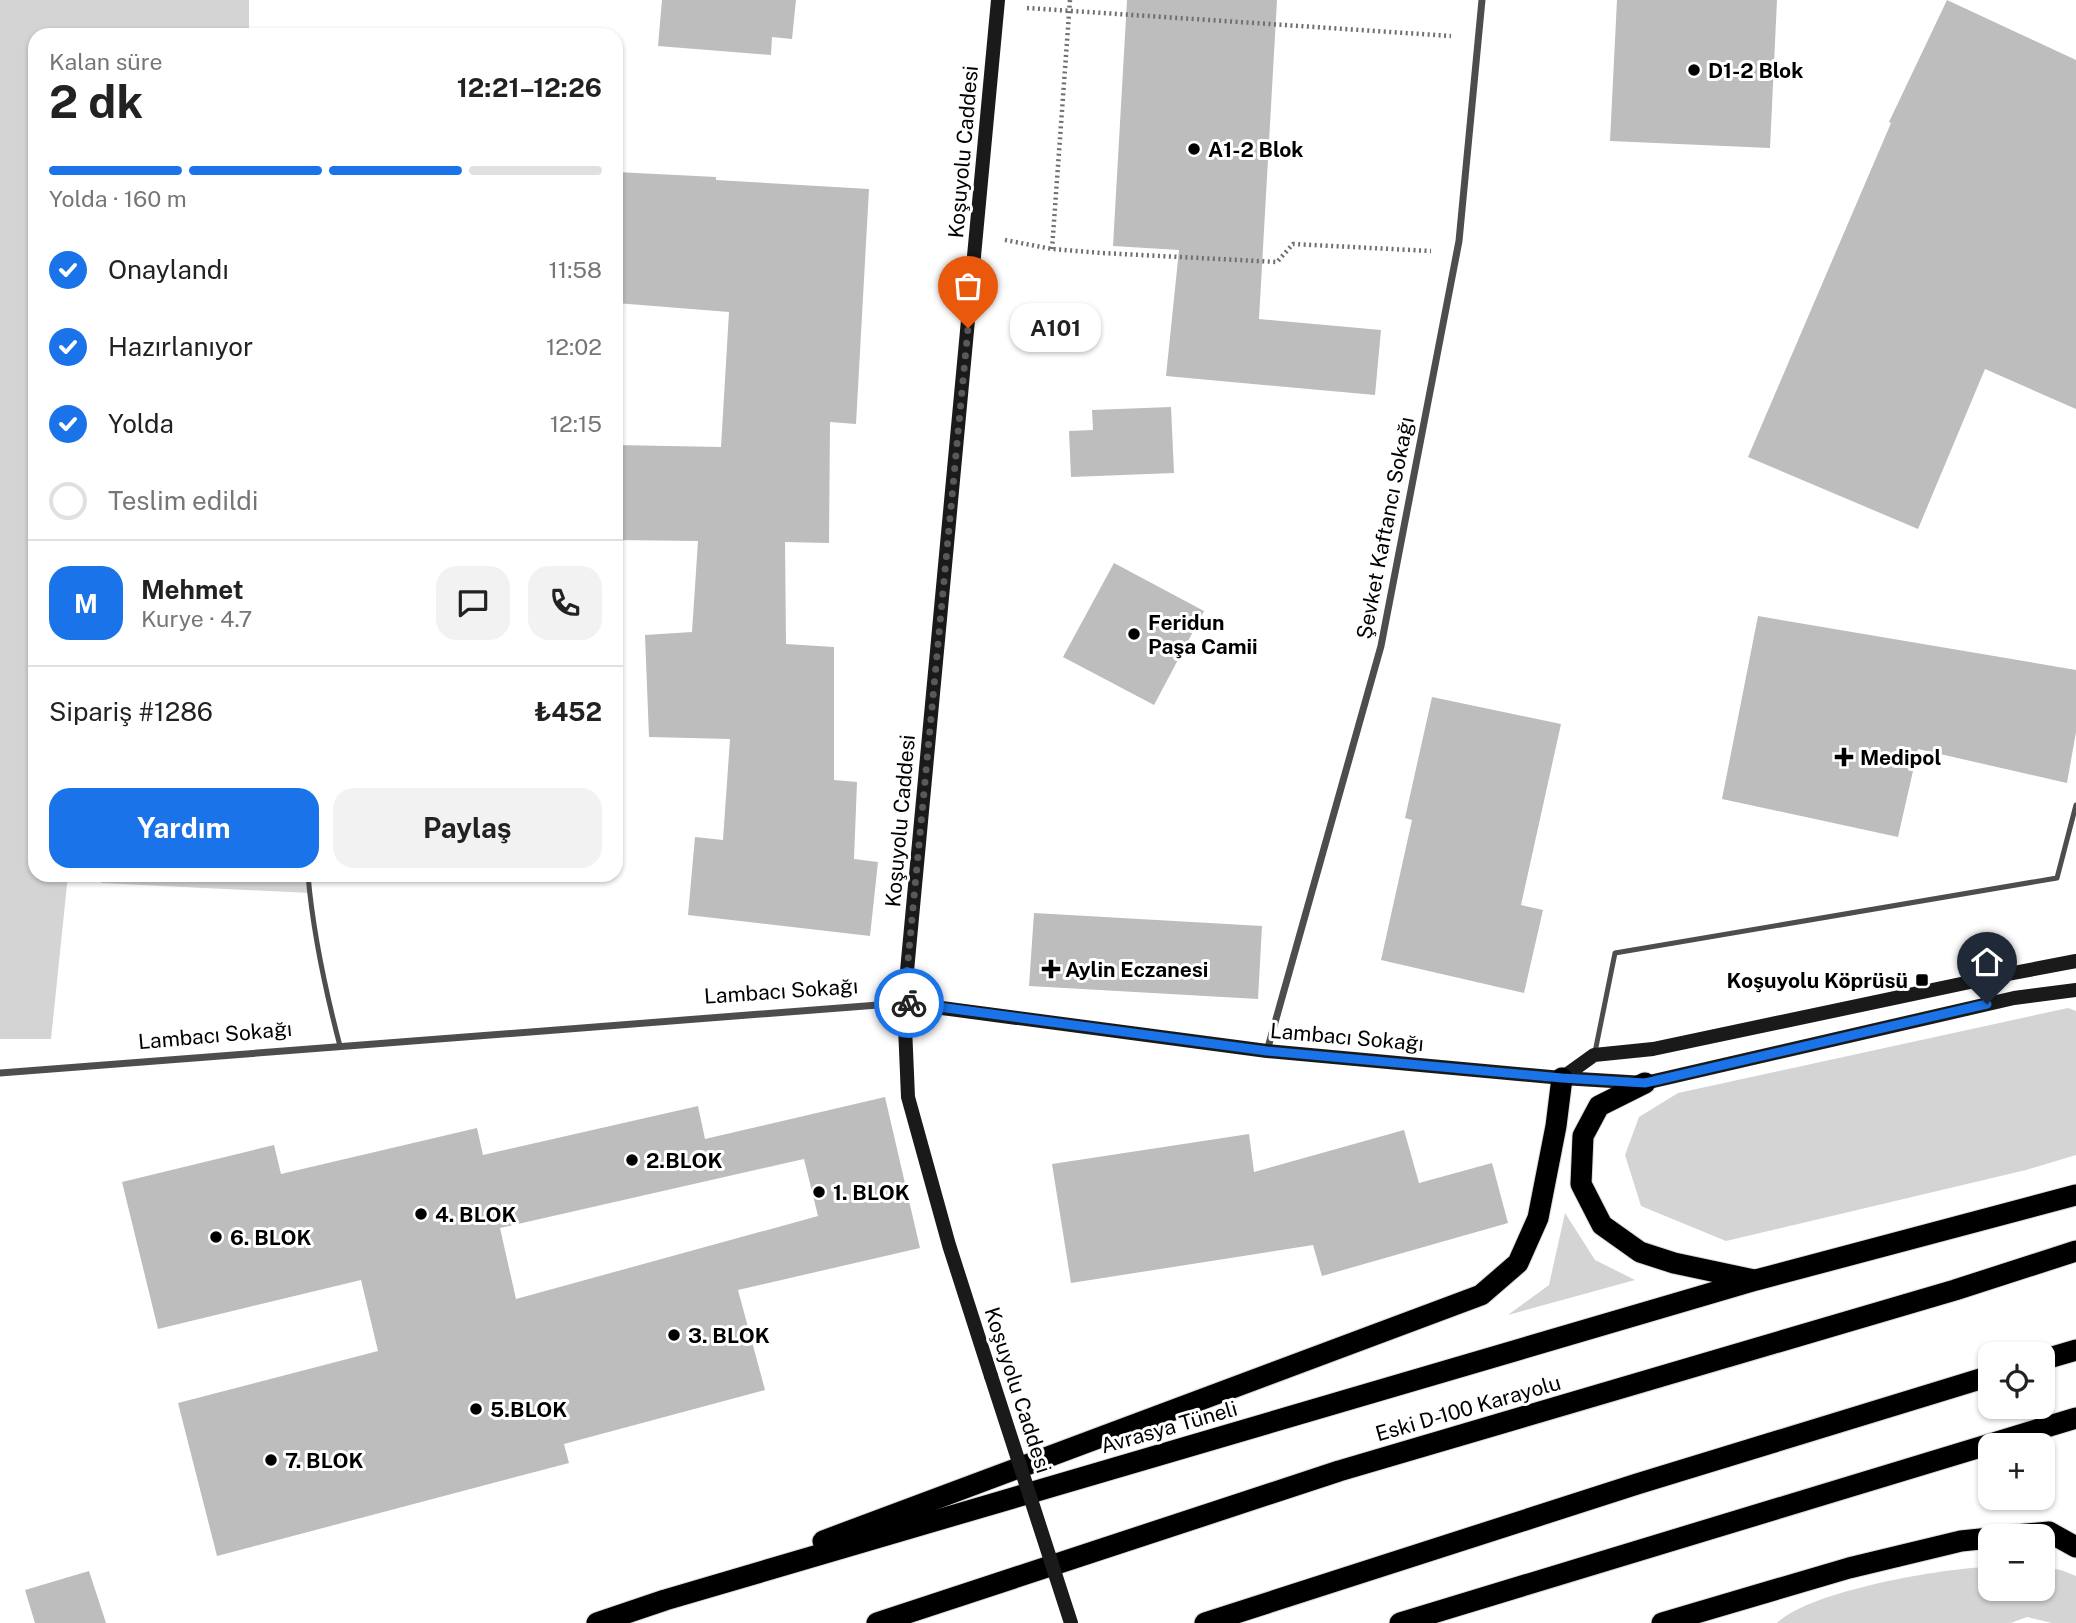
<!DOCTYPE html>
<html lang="tr">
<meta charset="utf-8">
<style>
body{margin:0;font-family:"Public Sans",sans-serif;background:#f2f2f2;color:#222;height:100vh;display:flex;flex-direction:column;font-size:26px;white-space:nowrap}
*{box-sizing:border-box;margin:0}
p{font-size:23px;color:#767676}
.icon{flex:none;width:38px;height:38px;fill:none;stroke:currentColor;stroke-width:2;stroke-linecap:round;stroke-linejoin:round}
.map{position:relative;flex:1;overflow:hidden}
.drawer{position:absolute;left:28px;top:28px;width:595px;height:854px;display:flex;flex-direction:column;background:#fff;border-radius:21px;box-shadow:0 2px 5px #0004}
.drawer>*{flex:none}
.controls{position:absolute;left:1978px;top:1342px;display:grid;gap:14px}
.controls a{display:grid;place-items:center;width:77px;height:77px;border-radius:14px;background:#fff;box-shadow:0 2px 5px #0004;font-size:35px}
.pin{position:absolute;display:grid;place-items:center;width:60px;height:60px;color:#fff;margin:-72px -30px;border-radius:50% 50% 50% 0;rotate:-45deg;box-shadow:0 0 7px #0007}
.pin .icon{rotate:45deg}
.courier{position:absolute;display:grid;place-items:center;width:70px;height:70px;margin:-35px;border:5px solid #1a73e8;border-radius:50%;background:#fff;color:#222;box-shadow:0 2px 9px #0007}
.bubble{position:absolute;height:49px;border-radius:21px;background:#fff;box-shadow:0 2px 5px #0004;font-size:23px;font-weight:700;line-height:49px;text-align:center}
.overview em{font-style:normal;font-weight:700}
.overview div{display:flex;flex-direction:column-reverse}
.overview{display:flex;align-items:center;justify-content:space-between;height:119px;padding:0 21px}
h1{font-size:46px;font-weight:700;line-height:52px}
.bar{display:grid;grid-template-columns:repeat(4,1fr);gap:10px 7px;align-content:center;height:84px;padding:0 21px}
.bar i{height:9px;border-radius:5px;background:#e0e0e0}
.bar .on{background:#1a73e8}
.bar p{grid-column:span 4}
.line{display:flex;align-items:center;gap:18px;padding:0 21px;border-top:2px solid #e0e0e0}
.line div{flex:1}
.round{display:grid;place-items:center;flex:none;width:74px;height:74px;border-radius:21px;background:#f2f2f2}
ol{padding:0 21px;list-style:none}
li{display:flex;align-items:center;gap:21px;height:77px}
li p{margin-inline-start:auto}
li .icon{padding:7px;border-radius:50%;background:#1a73e8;color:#fff;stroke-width:4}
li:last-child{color:#767676}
li i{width:38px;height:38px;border:4px solid #e0e0e0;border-radius:50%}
.action{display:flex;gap:14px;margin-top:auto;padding:14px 21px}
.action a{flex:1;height:80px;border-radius:21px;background:#1a73e8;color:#fff;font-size:28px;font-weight:700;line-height:80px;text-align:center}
.action a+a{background:#f2f2f2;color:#222}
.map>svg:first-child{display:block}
.green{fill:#d4d4d4}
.building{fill:#bdbdbd;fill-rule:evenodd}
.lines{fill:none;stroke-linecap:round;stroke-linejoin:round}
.highway-casing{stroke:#dbdbdb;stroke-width:23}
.path{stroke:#6f6f6f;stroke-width:4.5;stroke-dasharray:2 3.5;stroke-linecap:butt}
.lane{stroke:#4d4d4d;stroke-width:5}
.street{stroke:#4d4d4d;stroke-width:7}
.secondary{stroke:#1a1a1a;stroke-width:14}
.highway{stroke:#000;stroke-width:21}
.secondary-bridge{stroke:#1a1a1a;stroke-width:14}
.done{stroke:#595959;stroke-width:7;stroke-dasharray:0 12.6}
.route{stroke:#1a73e8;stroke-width:9}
.poi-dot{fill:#000;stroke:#fff;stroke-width:2.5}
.labels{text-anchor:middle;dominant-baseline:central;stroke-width:6;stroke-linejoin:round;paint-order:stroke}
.poi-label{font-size:21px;font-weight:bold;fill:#000;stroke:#fff;text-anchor:start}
.street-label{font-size:21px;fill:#000;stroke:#fff}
</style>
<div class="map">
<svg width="2076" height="1623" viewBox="0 0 2076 1623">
<rect width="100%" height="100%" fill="#fff"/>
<!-- green -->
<g class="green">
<path d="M0,0H249V35H35V875H68L51,1039H0Z"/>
<path d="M102,875H309L310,893L101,883Z"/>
<path d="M2068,1008L2076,1011V1155L2026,1170L1726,1241L1641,1206L1625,1155L1639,1117L1678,1093Z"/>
<path d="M1565,1213L1595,1260L1635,1280L1508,1315L1549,1285Z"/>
<path d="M1990,1567V1589H2042V1567L2061,1570L2076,1576V1623H2052L2027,1617L2011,1623H1777C1810,1591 1942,1568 1990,1567Z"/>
</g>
<!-- building -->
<g class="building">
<path d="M662,0H796L792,39L772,37L771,55L658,46Z"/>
<path d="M1127,0H1277L1259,319L1381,330L1375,395L1166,376L1179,250L1113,246Z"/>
<path d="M1617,0H1777L1770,148L1610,141Z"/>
<path d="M1947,0L2076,60V409L1985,369L1918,529L1748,457L1891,123L1889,122Z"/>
<path d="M616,172L716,177V180L869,189L856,424L830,422L829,543L785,542L786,644L834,647V780L857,782L854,859L878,862L870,936L688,915L695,837L723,840L730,739L649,737L645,635L692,632L698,541L616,540V445L721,447L729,312L616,303Z"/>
<path d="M1171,407L1174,473L1071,477L1069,431L1093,430L1092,410Z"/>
<path d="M1114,563L1204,611L1154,705L1063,657Z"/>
<path d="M1758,616L2076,670V732L2067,783L1918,749L1898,837L1722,799Z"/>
<path d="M1432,697L1561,724L1521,905L1543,910L1524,993L1381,960L1412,820L1405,818Z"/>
<path d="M1034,913L1262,926L1258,999L1029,986Z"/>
<path d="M885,1097L920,1248L738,1290L765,1390L564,1444L569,1463L217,1556L178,1403L378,1351L361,1280L158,1329L122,1182L274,1145L281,1174L477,1128L483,1155L698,1106L705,1139ZM804,1159L818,1216L516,1299L500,1228Z"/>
<path d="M1404,1130L1419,1183L1492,1163L1508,1223L1322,1276L1313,1245L1071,1283L1052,1164L1249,1134L1254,1172Z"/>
<path d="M89,1571L106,1623H35L25,1590Z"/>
</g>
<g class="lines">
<!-- highway casing -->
<g class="highway-casing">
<g id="highway">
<path d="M1645,1083L1599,1106L1583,1136L1581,1184L1602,1225L1640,1252L1674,1263L1754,1280"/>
<path d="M2042,1360L2076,1350"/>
<path d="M2004,1536L2049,1532L2076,1547"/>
<path d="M823,1541L1481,1295L1518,1263L1538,1218L1556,1126L1562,1078"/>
<path d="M597,1623L665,1600L1756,1280L2076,1195"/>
<path d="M877,1623L1339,1471L1955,1290L2076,1251"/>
<path d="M1205,1623L1637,1484L1990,1376"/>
<path d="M1400,1623L2076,1418"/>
<path d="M1662,1623L1849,1568L1961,1541L1990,1538"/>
</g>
</g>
<!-- path -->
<g class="path">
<path d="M1027,8L1451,36"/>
<path d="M1005,240L1052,249L1102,253L1277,262L1293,244L1431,251"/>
<path d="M1052,249L1070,0"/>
</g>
<!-- lane -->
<g class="lane">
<path d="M308,875C313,933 325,989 340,1046"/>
<path d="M1595,1052L1615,953L2057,878L2076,805"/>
</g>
<!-- street -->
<g class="street">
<path d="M1267,1051L1381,646L1459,241L1482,0"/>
<path d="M0,1073L904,1003"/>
</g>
<!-- secondary -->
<g class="secondary">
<path d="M904,1003L1267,1051L1562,1078L1645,1083L2014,998L2076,990"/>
<path d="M1562,1078L1594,1055L1653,1049L2008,974L2076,961"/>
<path d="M991,1376L949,1245L908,1097L904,1003L998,0"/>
</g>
<!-- highway -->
<use href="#highway" class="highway"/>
<!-- secondary-bridge -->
<path class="secondary-bridge" d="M991,1376L1071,1623"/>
</g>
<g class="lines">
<!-- done -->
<path class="done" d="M909,1003H904L968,328"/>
<!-- route -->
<path class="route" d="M909,1003L1267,1051L1562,1078L1645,1083L1987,1004"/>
</g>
<!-- markers -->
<g class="poi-dot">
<circle cx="1694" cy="70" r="7"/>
<circle cx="1194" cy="149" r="7"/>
<circle cx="1134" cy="634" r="7"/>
<path d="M1840.5 746.5h7v7h7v7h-7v7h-7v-7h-7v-7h7z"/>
<path d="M1047.5 958.5h7v7h7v7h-7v7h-7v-7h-7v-7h7z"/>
<rect x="1915" y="973" width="14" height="14" rx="3.5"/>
<circle cx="632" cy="1160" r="7"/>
<circle cx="819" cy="1192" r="7"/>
<circle cx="421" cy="1214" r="7"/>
<circle cx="216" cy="1237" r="7"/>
<circle cx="674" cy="1335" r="7"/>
<circle cx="476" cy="1409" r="7"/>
<circle cx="271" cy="1460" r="7"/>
</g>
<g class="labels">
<!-- poi labels -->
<g class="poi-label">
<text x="1708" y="70">D1-2 Blok</text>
<text x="1208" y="149">A1-2 Blok</text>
<text x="1148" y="622">Feridun<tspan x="1148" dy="24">Paşa Camii</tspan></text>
<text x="1860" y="757">Medipol</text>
<text x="1065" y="969">Aylin Eczanesi</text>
<text x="1908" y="980" text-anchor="end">Koşuyolu Köprüsü</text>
<text x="646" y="1160">2.BLOK</text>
<text x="833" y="1192">1. BLOK</text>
<text x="435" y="1214">4. BLOK</text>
<text x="230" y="1237">6. BLOK</text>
<text x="688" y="1335">3. BLOK</text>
<text x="490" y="1409">5.BLOK</text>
<text x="285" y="1460">7. BLOK</text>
</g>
<!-- street labels -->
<g class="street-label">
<text transform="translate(963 152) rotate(-85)">Koşuyolu Caddesi</text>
<text transform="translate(1385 528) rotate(-79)">Şevket Kaftancı Sokağı</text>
<text transform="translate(900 821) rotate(-85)">Koşuyolu Caddesi</text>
<text transform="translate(781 991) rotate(-4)">Lambacı Sokağı</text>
<text transform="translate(215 1035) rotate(-5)">Lambacı Sokağı</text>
<text transform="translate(1347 1037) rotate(5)">Lambacı Sokağı</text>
<text transform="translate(1018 1390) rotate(72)">Koşuyolu Caddesi</text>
<text transform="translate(1468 1408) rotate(-16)">Eski D-100 Karayolu</text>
<text transform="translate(1169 1427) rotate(-16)">Avrasya Tüneli</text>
</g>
</g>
</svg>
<div class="controls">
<a><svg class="icon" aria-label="locate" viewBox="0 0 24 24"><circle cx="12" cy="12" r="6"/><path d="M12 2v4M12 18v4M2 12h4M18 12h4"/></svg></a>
<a>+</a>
<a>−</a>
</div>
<div class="pin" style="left:968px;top:328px;background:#ea580c"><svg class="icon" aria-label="bag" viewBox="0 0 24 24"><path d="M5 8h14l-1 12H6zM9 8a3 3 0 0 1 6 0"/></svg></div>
<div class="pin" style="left:1987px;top:1004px;background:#1f2937"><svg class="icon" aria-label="home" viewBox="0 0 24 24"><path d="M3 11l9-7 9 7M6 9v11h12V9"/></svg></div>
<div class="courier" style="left:909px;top:1003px"><svg class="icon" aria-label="bike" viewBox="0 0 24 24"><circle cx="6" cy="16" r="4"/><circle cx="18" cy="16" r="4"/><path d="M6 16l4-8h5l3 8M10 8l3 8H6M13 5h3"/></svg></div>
<div class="bubble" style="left:1010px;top:303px;width:91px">A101</div>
<section class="drawer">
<div class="overview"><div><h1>2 dk</h1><p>Kalan süre</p></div><em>12:21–12:26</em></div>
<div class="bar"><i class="on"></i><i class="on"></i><i class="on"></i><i></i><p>Yolda · 160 m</p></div>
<ol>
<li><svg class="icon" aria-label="check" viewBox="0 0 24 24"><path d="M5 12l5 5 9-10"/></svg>Onaylandı<p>11:58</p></li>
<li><svg class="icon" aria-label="check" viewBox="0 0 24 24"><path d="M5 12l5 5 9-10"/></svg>Hazırlanıyor<p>12:02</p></li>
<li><svg class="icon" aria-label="check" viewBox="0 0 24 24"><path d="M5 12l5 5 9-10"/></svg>Yolda<p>12:15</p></li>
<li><i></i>Teslim edildi</li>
</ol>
<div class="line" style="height:126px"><b class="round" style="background:#1a73e8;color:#fff">M</b><div><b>Mehmet</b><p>Kurye · 4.7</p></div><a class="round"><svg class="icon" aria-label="chat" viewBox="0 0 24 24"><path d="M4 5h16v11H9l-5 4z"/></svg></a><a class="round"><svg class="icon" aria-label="phone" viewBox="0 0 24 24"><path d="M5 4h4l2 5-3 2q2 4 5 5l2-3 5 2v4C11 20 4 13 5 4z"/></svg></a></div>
<div class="line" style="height:91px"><div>Sipariş #1286</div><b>₺452</b></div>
<div class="action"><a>Yardım</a><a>Paylaş</a></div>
</section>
</div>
